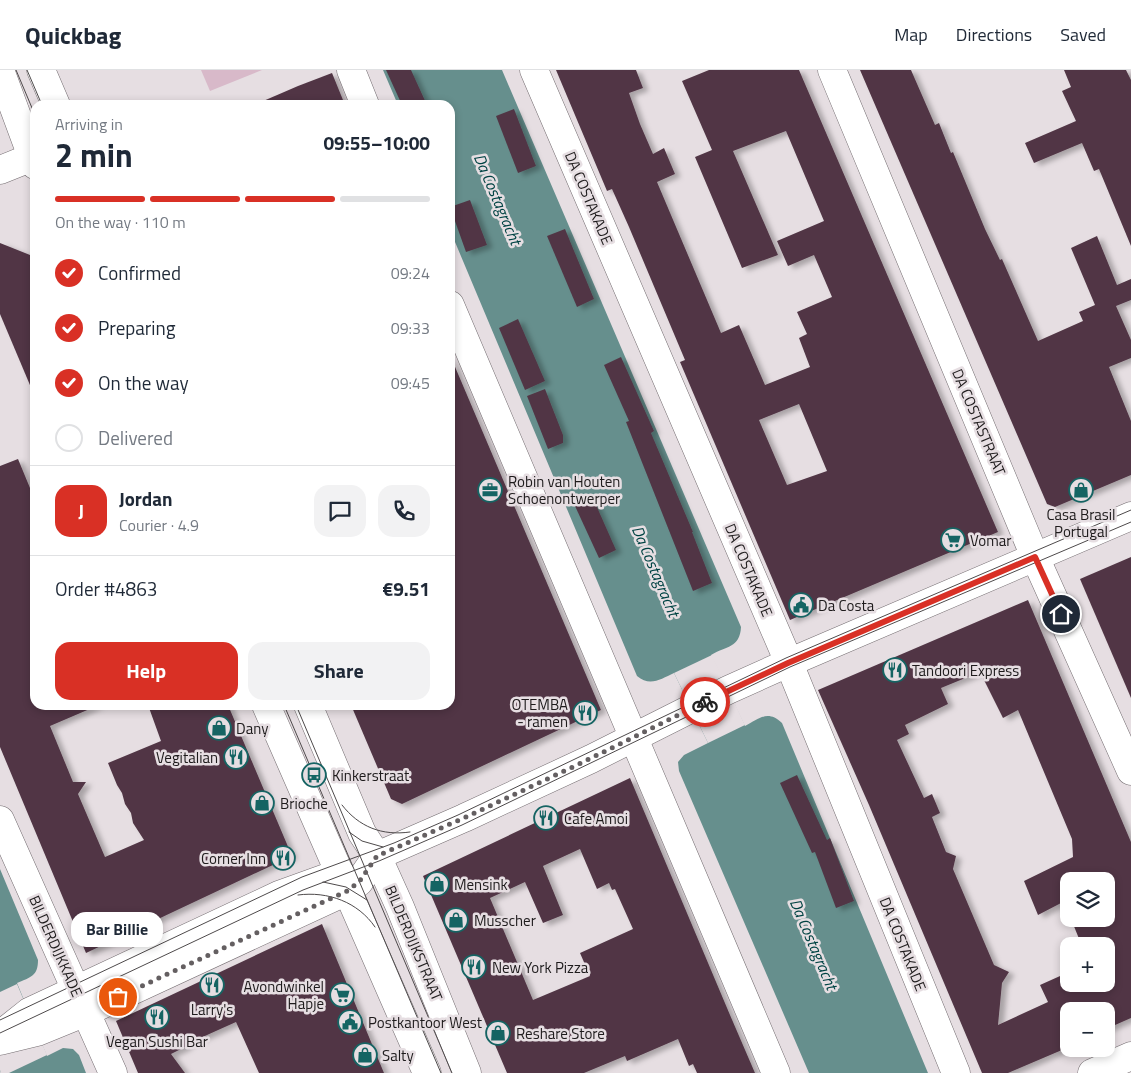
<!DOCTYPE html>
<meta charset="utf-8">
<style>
body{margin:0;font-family:"Titillium Web",sans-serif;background:#f2f2f3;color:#1f2937;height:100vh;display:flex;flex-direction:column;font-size:19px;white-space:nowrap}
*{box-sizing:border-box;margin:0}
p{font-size:16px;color:#747a83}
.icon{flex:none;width:28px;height:28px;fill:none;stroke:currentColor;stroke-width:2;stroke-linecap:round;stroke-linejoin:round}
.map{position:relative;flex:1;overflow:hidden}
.sheet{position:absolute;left:30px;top:30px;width:425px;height:610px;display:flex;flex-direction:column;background:#fff;border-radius:15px;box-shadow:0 2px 8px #0003}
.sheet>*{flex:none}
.tools{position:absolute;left:1060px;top:802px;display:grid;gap:10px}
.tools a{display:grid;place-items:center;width:55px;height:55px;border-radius:10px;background:#fff;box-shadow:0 2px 8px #0003;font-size:25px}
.pin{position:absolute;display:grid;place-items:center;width:42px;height:42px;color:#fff;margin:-21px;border:2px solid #fff;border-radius:50%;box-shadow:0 1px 5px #0007}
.courier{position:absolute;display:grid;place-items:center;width:50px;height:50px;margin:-25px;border:4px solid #d93025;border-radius:50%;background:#fff;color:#222;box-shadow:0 1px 6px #0007}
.bubble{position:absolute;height:35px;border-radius:15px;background:#fff;box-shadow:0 2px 8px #0003;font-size:16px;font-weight:700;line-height:35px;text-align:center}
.head em{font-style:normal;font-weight:700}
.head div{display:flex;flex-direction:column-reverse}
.head{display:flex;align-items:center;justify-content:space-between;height:85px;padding:0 25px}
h1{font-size:32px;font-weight:700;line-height:38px}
.bar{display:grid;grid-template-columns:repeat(4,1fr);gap:8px 5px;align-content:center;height:60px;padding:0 25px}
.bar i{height:6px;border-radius:4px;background:#e0e1e3}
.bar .current{background:#d93025}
.bar p{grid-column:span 4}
.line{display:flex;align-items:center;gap:12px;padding:0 25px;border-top:1px solid #e0e1e3}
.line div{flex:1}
.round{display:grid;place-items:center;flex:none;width:52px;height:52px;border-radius:15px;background:#f2f2f3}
ol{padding:0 25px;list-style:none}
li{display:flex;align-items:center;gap:15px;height:55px}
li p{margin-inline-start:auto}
li .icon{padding:5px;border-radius:50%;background:#d93025;color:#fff;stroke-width:4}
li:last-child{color:#747a83}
li i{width:28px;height:28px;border:2px solid #e0e1e3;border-radius:50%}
.button{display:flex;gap:10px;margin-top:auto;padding:10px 25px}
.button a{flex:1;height:58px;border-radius:15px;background:#d93025;color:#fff;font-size:20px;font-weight:700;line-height:58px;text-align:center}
.button a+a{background:#f2f2f3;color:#1f2937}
header{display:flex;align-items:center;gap:30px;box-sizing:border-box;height:70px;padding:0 25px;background:#fff;border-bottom:1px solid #e0e1e3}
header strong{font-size:24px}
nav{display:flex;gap:28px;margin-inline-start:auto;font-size:18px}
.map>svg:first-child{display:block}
.green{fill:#d8b9c9}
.water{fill:#668f8d}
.pier{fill:#e6dee2}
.building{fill:#513645;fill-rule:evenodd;filter:url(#shadow)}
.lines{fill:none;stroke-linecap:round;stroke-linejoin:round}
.minor-casing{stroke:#746d71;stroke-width:29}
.minor{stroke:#fff;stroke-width:28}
.tram{stroke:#4e4a4b;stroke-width:1}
.done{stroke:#645f61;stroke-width:5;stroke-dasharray:0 9}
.route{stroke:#d93025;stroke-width:6}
.labels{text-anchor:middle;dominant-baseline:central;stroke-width:5;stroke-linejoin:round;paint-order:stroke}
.street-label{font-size:15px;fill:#1e1b1c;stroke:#e6dee2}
.poi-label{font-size:15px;fill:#1e1b1c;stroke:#e6dee2;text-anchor:start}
.water-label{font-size:16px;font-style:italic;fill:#004343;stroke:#e6dee2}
</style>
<header>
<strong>Quickbag</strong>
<nav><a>Map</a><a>Directions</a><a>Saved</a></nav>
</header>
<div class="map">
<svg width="1131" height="1003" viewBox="0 0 1131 1003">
<defs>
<filter id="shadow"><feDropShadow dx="5.5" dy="3" stdDeviation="2.5" flood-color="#0004"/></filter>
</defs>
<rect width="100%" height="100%" fill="#e6dee2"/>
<!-- green -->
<path class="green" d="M201,0H262L210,21Z"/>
<!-- water -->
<g class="water">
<path d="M383,0H502L741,557C740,578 726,576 711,585L745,656C760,648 768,640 782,653L928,1003H809L679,701L678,692L684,685L708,673L674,603C661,609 650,617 637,606L450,160V35H398Z"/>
<path d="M0,799L38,890C38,906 31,907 17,913L47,986L63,978L73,979L79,985L86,1003H1L0,1000Z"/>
</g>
<!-- pier -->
<g class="pier">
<path d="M712,585L745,655L708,673L674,603Z"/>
<path d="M17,914L47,985L9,1003H1L0,1000V922Z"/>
</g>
<!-- building -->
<g class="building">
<path d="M386,0H411L427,35H402Z"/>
<path d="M556,0H636L643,18L629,23L640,54L653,84L664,78L675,104L657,112L721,263L739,255L765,315L810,297L799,268L807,264L797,242L832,227L814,185L788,196L777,171L824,151L786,61L733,81L778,185L742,198L695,87L712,80L682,11L709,0H799L998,462L790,550L680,292L685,290L629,157L612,119L607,121ZM799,334L827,401L787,415L759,350Z"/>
<path d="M860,0H911L935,55L939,53L951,83L953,82L985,159L1000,190L1002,189L1038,271L1083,251L1079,242L1095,235L1071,178L1097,166L1117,215L1131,209V230L1116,236L1131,270V288L1109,297L1131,351V405L1055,437L1047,434Z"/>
<path d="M1064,0H1126L1131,10V176L1099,99L1094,101L1082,73L1034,93L1025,73L1076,51L1062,21L1071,17Z"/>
<path d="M332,3L345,35H254L298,16Z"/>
<path d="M514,39L536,96L518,103L496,46Z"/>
<path d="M470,130L487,175L466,182L450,137Z"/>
<path d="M565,159L594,229L577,237L547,166Z"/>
<path d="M0,173L35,187V327L0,244Z"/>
<path d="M518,249L545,311L525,320L499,258Z"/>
<path d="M450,285L601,640L402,734L391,729L351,635H450Z"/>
<path d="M621,287L654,361L651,363L693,462H692L712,513L693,521L626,352L629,351L604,295Z"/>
<path d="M545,319L563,365V373L548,379L527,326Z"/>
<path d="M18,389L30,418L35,416V635H99L50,656L73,712H86L78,724L105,787L144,770L133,753L131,743L125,734L122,723L117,715L108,693L161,671L148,635H228L292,786L86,883L0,677V396Z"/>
<path d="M593,428L616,480L599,488L575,436Z"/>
<path d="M1131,487V628L1080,509Z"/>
<path d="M1028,530L1131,772V948L1106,959V941H1069V977L1008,1003H982L869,735L818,620ZM980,602L1003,648L1018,640L1072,769L1073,787L1024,811L1038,845L1063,832L1069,845V811H1106V849H1071L1082,876H1106V914H1069V902L1040,915L1048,932L998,955L1002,913L1009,902L994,895L953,799L956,786L946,782L932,747L940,743L932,724L924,728L897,670L909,664L905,655L948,634L941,618Z"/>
<path d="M797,705L827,770L830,768L854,831L836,838L815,782L812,783L780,713Z"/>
<path d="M630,708L730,945L755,1003H697L693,994L689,996L678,969L627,991L625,986L584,1003H507L423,806ZM580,779L597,819L609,813L612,820L615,819L633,859L580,883L590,906L533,930L490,828L525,812L543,853L563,845L543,796Z"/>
<path d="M322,854L384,1003H259L236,952L187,974V976L171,984L185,1003H138L116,951Z"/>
</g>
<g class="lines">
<!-- minor casing -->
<g class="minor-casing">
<g id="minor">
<path d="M0,0L35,95"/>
<path d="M41,0L56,35"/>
<path d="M351,0L365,35"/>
<path d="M534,0L784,581L956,1003"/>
<path d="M832,0L1035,487L1131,701"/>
<path d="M0,100L35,86"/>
<path d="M450,235L776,1003"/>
<path d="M266,635L427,1003"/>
<path d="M308,635L362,763L377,786L400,837L467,1003"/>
<path d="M0,750L113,1003"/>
<path d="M0,965L29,942L279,825L340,803"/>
<path d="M0,971L37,962L86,942L347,821L359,812L377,786L464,748L591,689L728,620L788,593L1131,446"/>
<path d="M1092,1003L1131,986"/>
</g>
</g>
<!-- minor -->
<use href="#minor" class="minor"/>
<!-- tram -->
<g class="tram">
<path d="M16,0L35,45"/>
<path d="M27,0L42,35"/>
<path d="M284,635L441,1003"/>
<path d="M296,635L452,1003"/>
<path d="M342,735C359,757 382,766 410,762"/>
<path d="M349,762L362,771L383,777"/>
<path d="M323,812L346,817L367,830"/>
<path d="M298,825C328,821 358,832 375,857"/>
<path d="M0,950L302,807L394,773L458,745L786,588L1131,440"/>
<path d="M0,963L303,820L379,791L462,755L790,597L1131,452"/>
</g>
</g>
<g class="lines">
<!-- done -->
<path class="done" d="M118,927L347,821L359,812L377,786L464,748L575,696L705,632"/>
<!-- route -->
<path class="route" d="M705,632L788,593L1035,487L1061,544"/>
</g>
<!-- icons -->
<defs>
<g id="office-ring" transform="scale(1.25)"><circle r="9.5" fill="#e6dee2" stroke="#156463" stroke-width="1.5"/><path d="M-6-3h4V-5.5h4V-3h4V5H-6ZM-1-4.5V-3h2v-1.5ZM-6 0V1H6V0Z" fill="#156463"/></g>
<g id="shop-ring" transform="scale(1.25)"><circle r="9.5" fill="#e6dee2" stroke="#156463" stroke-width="1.5"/><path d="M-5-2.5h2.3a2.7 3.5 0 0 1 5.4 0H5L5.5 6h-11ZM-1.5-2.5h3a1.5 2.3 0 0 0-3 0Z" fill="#156463"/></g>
<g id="supermarket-ring" transform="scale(1.25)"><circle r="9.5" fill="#e6dee2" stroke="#156463" stroke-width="1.5"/><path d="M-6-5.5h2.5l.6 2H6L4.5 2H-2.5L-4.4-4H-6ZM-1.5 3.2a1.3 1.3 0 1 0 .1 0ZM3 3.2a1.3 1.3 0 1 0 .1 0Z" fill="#156463"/></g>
<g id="civic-ring" transform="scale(1.25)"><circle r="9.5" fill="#e6dee2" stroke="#156463" stroke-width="1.5"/><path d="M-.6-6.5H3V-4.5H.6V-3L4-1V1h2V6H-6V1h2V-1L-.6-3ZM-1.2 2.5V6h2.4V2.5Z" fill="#156463"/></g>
<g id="restaurant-ring" transform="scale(1.25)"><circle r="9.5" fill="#e6dee2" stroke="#156463" stroke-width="1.5"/><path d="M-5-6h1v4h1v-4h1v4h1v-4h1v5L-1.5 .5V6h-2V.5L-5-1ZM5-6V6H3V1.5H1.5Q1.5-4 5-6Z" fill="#156463"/></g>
<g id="bus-ring" transform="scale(1.25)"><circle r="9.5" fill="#e6dee2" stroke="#156463" stroke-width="1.5"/><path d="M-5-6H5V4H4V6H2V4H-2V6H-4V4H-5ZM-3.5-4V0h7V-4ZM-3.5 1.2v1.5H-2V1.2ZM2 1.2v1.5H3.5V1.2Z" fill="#156463"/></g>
</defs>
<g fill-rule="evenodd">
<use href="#office-ring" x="490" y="420"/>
<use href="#shop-ring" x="1081" y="420"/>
<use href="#supermarket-ring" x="953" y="470"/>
<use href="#civic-ring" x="801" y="535"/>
<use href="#restaurant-ring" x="895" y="600"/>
<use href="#restaurant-ring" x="585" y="643"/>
<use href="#shop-ring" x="219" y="658"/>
<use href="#restaurant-ring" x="236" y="687"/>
<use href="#bus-ring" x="314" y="705"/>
<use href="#shop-ring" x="262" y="733"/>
<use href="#restaurant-ring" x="546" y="748"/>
<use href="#restaurant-ring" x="283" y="788"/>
<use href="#shop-ring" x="437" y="814"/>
<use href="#shop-ring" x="456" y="850"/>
<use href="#restaurant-ring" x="474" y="897"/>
<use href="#restaurant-ring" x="212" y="915"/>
<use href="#supermarket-ring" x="342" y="925"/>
<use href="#restaurant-ring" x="157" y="947"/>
<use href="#civic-ring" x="350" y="952"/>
<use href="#shop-ring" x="498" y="963"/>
<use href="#shop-ring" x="365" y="985"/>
</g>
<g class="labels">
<!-- street labels -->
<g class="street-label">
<text transform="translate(589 128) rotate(67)">DA COSTAKADE</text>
<text transform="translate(979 352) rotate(67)">DA COSTASTRAAT</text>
<text transform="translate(749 500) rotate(67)">DA COSTAKADE</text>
<text transform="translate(414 873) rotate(67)">BILDERDIJKSTRAAT</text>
<text transform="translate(903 874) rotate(68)">DA COSTAKADE</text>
<text transform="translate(56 876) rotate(66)">BILDERDIJKKADE</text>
</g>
<!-- poi labels -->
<g class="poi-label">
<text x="508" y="411">Robin van Houten<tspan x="508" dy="17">Schoenontwerper</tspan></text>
<text x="1081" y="444" text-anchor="middle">Casa Brasil<tspan x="1081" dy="17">Portugal</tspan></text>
<text x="970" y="470">Vomar</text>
<text x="818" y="535">Da Costa</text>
<text x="912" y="600">Tandoori Express</text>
<text x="568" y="634" text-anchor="end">OTEMBA<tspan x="568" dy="17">- ramen</tspan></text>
<text x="236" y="658">Dany</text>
<text x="218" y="687" text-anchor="end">Vegitalian</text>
<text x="332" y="705">Kinkerstraat</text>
<text x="280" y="733">Brioche</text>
<text x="564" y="748">Cafe Amoi</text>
<text x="266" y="788" text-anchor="end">Corner Inn</text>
<text x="454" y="814">Mensink</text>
<text x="474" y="850">Musscher</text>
<text x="492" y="897">New York Pizza</text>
<text x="324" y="916" text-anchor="end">Avondwinkel<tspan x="324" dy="17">Hapje</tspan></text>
<text x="212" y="939" text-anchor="middle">Larry's</text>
<text x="368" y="952">Postkantoor West</text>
<text x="516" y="963">Reshare Store</text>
<text x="157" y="971" text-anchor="middle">Vegan Sushi Bar</text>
<text x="382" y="985">Salty</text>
</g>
<!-- water labels -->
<g class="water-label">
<text transform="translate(498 129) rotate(67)">Da Costagracht</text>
<text transform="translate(656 501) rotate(67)">Da Costagracht</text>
<text transform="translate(814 874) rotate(67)">Da Costagracht</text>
</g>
</g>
</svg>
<div class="tools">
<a><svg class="icon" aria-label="layers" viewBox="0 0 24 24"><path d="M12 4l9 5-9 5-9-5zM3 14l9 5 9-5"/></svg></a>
<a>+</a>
<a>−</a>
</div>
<div class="pin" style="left:118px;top:927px;background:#ea580c"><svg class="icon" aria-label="bag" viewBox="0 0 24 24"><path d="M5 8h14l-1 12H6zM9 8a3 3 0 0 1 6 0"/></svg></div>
<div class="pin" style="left:1061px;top:544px;background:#1f2937"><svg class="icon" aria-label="home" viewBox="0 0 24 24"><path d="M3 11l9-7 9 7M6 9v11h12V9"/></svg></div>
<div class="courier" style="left:705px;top:632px"><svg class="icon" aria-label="bike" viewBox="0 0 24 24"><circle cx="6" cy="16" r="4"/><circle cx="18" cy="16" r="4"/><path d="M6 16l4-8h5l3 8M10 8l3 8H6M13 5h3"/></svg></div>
<div class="bubble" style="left:71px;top:842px;width:92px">Bar Billie</div>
<section class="sheet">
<div class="head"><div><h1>2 min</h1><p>Arriving in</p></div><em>09:55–10:00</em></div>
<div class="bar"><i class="current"></i><i class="current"></i><i class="current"></i><i></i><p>On the way · 110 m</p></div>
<ol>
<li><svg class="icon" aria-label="check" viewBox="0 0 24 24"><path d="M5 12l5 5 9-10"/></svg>Confirmed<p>09:24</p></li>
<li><svg class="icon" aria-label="check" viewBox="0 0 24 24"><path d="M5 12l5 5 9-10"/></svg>Preparing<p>09:33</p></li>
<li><svg class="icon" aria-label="check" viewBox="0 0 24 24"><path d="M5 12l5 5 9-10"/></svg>On the way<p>09:45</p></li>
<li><i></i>Delivered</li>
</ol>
<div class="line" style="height:90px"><b class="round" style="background:#d93025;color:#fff">J</b><div><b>Jordan</b><p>Courier · 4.9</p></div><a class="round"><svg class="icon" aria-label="chat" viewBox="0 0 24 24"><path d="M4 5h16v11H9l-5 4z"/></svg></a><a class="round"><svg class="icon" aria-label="phone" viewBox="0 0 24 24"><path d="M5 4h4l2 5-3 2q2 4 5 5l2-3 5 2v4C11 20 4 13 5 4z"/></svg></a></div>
<div class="line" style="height:65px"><div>Order #4863</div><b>€9.51</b></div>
<div class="button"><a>Help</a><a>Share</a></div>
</section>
</div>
